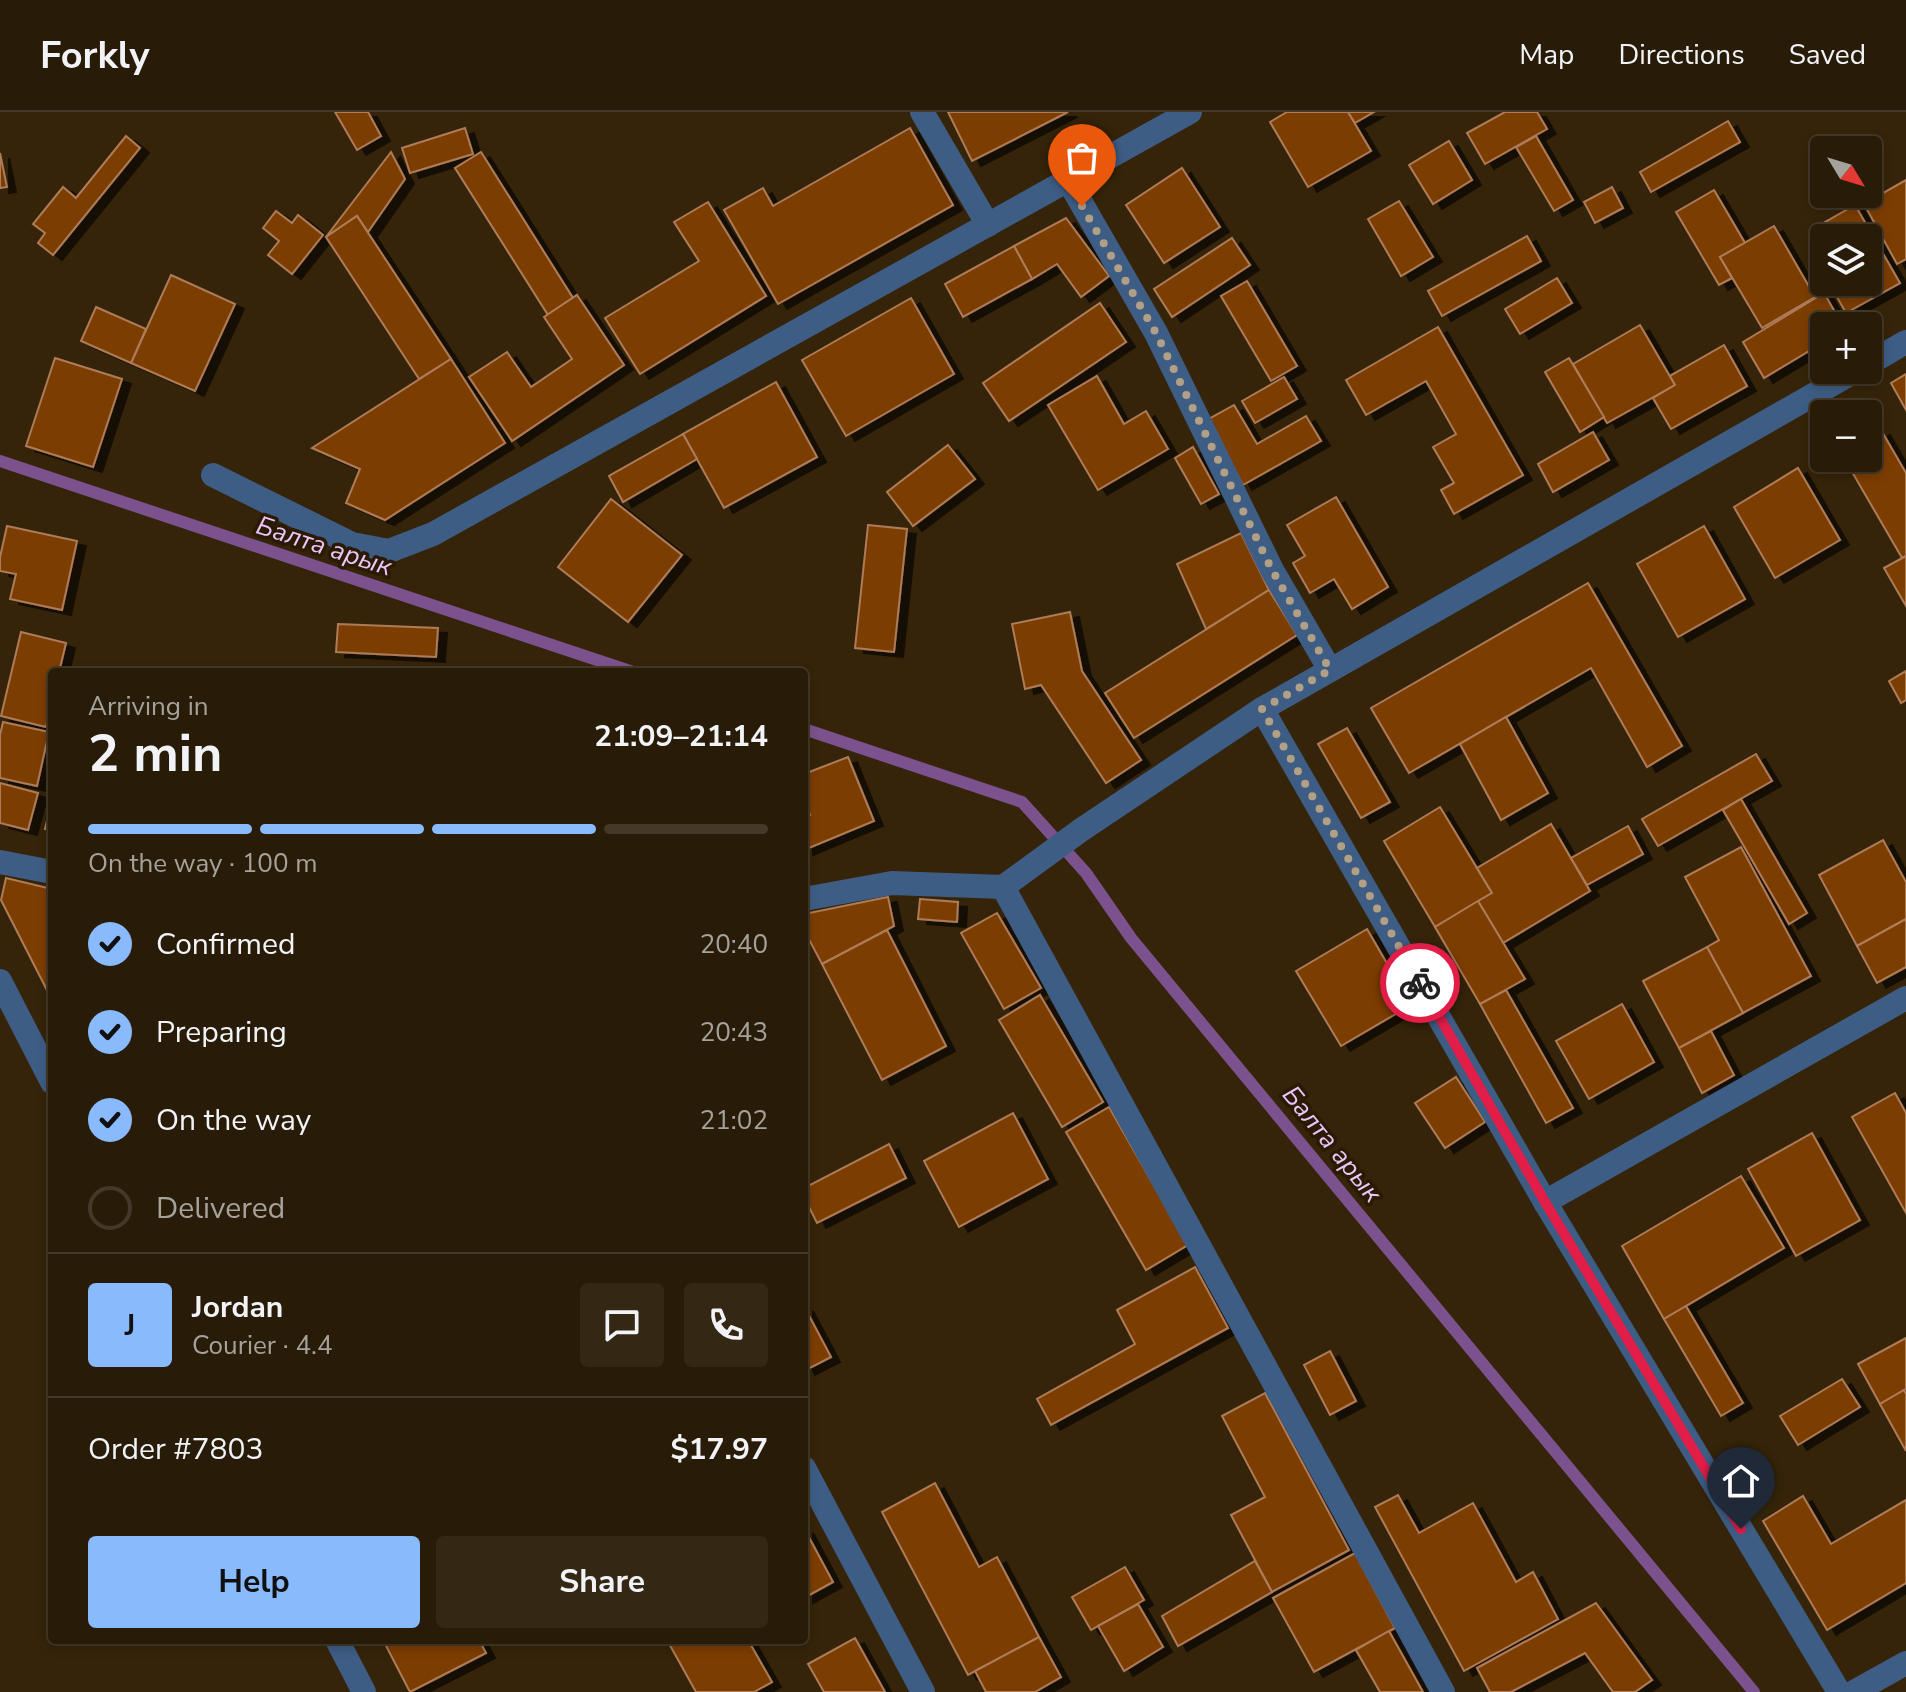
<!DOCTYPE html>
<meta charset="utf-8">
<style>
body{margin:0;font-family:"Nunito Sans",sans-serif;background:#342815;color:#f1f3f6;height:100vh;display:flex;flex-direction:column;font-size:30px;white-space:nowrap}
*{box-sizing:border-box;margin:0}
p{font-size:26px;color:#a5a19b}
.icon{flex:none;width:44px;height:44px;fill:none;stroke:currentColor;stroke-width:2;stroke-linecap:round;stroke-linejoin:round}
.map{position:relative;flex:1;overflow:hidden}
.sheet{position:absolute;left:48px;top:556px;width:760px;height:976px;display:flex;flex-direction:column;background:#281b07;border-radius:8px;box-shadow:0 4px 12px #0003,0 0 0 2px #443928}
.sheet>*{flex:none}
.needle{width:52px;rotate:128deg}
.tools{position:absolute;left:1810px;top:24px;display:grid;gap:16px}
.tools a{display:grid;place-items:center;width:72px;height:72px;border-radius:8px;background:#281b07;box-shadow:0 4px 12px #0003,0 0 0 2px #443928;font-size:40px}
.pin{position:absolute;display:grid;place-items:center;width:68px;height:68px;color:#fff;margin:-82px -34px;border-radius:50% 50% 50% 0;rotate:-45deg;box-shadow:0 0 8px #0007}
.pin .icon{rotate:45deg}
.courier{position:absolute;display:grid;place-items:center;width:80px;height:80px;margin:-40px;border:6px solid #e11d48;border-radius:50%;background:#fff;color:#222;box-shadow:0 2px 10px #0007}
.head em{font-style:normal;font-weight:700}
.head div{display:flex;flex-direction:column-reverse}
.head{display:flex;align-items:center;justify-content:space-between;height:136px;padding:0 40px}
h1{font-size:52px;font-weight:700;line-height:60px}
.bar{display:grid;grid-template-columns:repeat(4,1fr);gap:12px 8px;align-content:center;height:96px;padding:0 40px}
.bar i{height:10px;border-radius:6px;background:#443928}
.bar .on{background:#88bafc}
.bar p{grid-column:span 4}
.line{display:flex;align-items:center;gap:20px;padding:0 40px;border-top:2px solid #443928}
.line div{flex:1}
.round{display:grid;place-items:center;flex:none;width:84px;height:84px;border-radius:8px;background:#342815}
ol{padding:0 40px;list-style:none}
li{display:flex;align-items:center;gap:24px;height:88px}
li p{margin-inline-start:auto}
li .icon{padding:8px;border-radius:50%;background:#88bafc;color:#111;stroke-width:4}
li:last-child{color:#a5a19b}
li i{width:44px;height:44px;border:4px solid #443928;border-radius:50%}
.cta{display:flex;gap:16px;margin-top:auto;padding:16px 40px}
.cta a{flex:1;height:92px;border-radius:8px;background:#88bafc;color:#111;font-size:32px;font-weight:700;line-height:92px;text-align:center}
.cta a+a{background:#342815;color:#f1f3f6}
header{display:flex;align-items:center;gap:48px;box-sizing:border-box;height:112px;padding:0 40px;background:#281b07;border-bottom:2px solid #443928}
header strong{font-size:38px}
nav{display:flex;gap:44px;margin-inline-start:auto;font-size:28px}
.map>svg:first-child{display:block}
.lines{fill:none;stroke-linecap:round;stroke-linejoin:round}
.stream{stroke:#7c528e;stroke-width:12}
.building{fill:#7b3e04;stroke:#ae7b58;stroke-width:2;filter:url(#shadow)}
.minor{stroke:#3e5d85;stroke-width:24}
.done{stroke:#b2a086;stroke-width:8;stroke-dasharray:0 14.4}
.route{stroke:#e11d48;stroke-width:10}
.labels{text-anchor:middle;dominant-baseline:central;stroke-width:7;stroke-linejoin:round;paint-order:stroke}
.water-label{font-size:26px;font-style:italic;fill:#eac6fb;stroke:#2b1a01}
</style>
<header>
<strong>Forkly</strong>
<nav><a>Map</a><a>Directions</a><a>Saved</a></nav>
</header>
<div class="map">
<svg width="1906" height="1580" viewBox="0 0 1906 1580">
<defs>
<filter id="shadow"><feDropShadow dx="9" dy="5" stdDeviation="0" flood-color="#0009"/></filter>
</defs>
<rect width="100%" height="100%" fill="#352409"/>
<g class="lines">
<!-- stream -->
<g class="stream">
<path d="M0,349L633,560"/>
<path d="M804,617L1022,690L1086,761L1131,826L1754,1580"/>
</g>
</g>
<!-- building -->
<g class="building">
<path d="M335,0H368L381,24L357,38Z"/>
<path d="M948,0H1068L972,49Z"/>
<path d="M1287,0H1348L1371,39L1308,75L1270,10Z"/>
<path d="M1348,0H1374L1355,11Z"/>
<path d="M1505,0H1537L1547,17L1485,52L1467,21Z"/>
<path d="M1728,9L1740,30L1651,80L1640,60Z"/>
<path d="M465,16L473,42L410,61L402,36Z"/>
<path d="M910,16L953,93L778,192L724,98L763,76L773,94Z"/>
<path d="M126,24L140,36L53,143L38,131L45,121L33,112L63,75L76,86Z"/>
<path d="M1536,24L1573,88L1554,99L1516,35Z"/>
<path d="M1449,29L1472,68L1433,92L1409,53Z"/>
<path d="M391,40L405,67L368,120L357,104L326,125Z"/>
<path d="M481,40L573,186L548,203L455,56Z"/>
<path d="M0,41L7,75L0,76Z"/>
<path d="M1182,56L1220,115L1164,151L1126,93Z"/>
<path d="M1906,68V147L1897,152L1864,92Z"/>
<path d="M1612,75L1623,96L1595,111L1584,90Z"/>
<path d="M1714,78L1745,131L1720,145L1732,166L1719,173L1676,100Z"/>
<path d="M1399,89L1433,145L1401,164L1368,107Z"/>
<path d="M708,90L766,184L640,262L605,206L699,149L674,110Z"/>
<path d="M1855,93L1900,171L1846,201L1829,171L1868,170V126H1827L1820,113Z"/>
<path d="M276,99L292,111L298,103L323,123L292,162L268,143L279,129L263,116Z"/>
<path d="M357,104L451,247L419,267L326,125Z"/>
<path d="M1066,106L1109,164L1081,185L1057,152L1032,167L1014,134Z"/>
<path d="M1774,114L1815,185L1762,216L1720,145Z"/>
<path d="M1527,124L1541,149L1442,204L1428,179Z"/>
<path d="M1232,126L1250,153L1172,205L1154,177Z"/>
<path d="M1014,134L1032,167L963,205L945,172Z"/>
<path d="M171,163L235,192L195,279L131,251Z"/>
<path d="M1557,166L1572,191L1520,222L1505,197Z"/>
<path d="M1247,169L1297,254L1271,269L1221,184Z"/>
<path d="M1824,181L1843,214H1824V230L1764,266L1743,230Z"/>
<path d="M577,183L624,253L512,329L469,265L507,240L531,275L572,247L544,205Z"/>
<path d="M911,186L954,262L846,324L802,248Z"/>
<path d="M1100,191L1126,230L1009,309L983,271Z"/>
<path d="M96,195L146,217L131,251L81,229Z"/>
<path d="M1640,213L1675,273L1607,311L1573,252Z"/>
<path d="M1438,215L1523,363L1454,402L1441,378L1454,371L1433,335L1456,322L1426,269L1366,303L1346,268Z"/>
<path d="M1724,233L1747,274L1671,317L1653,286L1675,273L1670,264Z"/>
<path d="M55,246L122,267L93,355L26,334Z"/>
<path d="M1569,246L1604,305L1580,320L1545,260Z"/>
<path d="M451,247L505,331L385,408L346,391L360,357L312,336Z"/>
<path d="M1906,262V298L1891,271Z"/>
<path d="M1097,264L1124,312L1146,299L1168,337L1098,378L1048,293Z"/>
<path d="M1284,265L1297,287L1255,311L1242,289Z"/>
<path d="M776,270L817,345L724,396L683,322Z"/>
<path d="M1234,293L1257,332L1306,304L1321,329L1243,373L1207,308Z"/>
<path d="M1881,318L1906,361V444L1902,446L1844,346H1868V326Z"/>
<path d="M1593,320L1609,348L1553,380L1538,352Z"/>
<path d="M683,322L697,347L623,390L609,364Z"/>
<path d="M948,333L975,367L913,414L887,380Z"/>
<path d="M1193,335L1219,382L1201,392L1175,346Z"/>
<path d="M1798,356L1840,428L1775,466L1734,395Z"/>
<path d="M1336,385L1388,475L1352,497L1334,467L1310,481L1293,451L1305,444L1287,413Z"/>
<path d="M611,387L682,443L628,510L558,455Z"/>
<path d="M868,413L907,417L894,540L855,536Z"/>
<path d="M7,414L77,429L62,498L10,487L16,462L0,459V445Z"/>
<path d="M1704,414L1745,487L1678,525L1637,452Z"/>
<path d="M1241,421L1269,478L1206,517L1177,452Z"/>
<path d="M1906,444V494L1884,456Z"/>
<path d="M1588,471L1682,634L1647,655L1591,556L1409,661L1371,596Z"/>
<path d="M1269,478L1297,523L1134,626L1105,581Z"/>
<path d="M1070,500L1082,559L1141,648L1106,671L1041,573L1025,577L1012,512Z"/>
<path d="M338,512L438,516L436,545L336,540Z"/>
<path d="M21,520L66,531L59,560H52V589L46,615L1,604Z"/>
<path d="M1906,559V588L1901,591L1889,569Z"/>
<path d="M1506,605L1548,681L1501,708L1460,632Z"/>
<path d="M3,610L49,620L37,674L0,666V623Z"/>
<path d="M1347,616L1390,690L1361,706L1318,632Z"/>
<path d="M1756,642L1772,669L1658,734L1642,707Z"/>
<path d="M848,645L874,709L804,738V705L810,703L804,689V662Z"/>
<path d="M0,671L38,681L28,718L0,711Z"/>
<path d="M1741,687L1807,801L1789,812L1723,698Z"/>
<path d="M52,688V718L45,717Z"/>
<path d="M1440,695L1492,781L1435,815L1384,729Z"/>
<path d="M1551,712L1590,779L1503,831L1478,789L1492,781L1477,756Z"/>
<path d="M1628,714L1643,742L1587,773L1571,746Z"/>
<path d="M1883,728L1906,770V807L1857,834L1819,763Z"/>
<path d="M1741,735L1811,864L1743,901L1707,835L1719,828L1685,765Z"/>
<path d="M6,766L52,777V888L1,788Z"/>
<path d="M888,785L894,814L822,852L804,818V802Z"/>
<path d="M920,787L958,790L957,810L918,807Z"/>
<path d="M1478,789L1525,867L1480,892L1435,815Z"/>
<path d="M997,801L1041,876L1004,897L961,821Z"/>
<path d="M1906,807V855L1877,871L1857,834Z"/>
<path d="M1367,817L1411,893L1341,934L1296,859Z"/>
<path d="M887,818L946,934L882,968L822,852Z"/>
<path d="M1707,835L1743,901L1679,936L1643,869Z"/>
<path d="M1506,878L1573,996L1546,1011L1480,892Z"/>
<path d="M1040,883L1103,990L1062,1015L999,908Z"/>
<path d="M1622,892L1654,950L1589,987L1556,929Z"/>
<path d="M1711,919L1734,963L1702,981L1679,936Z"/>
<path d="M1456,965L1485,1010L1445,1036L1415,991Z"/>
<path d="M1895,981L1906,1001V1101L1852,1005Z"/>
<path d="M1109,995L1188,1133L1146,1158L1066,1020Z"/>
<path d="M1013,1001L1048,1067L959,1115L924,1049Z"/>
<path d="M1812,1021L1860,1108L1796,1144L1748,1057Z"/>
<path d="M889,1032L906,1066L817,1111L804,1085V1076Z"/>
<path d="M1741,1064L1784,1136L1664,1207L1622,1134Z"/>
<path d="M1195,1155L1228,1216L1051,1313L1037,1287L1135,1232L1117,1198Z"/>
<path d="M804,1194L831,1245L806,1258L804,1254Z"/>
<path d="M1686,1194L1743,1291L1721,1304L1664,1207Z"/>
<path d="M1906,1226V1277L1880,1292L1858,1252Z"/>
<path d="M1330,1239L1356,1289L1330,1303L1304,1253Z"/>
<path d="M1842,1267L1860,1295L1798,1333L1780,1304Z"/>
<path d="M1904,1278L1906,1282V1339L1880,1292Z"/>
<path d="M1265,1281L1349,1438L1272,1480L1231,1403L1265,1385L1222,1304Z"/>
<path d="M935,1371L979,1455L997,1445L1039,1525L968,1563L882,1400Z"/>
<path d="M1398,1383L1419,1421L1473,1391L1516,1470L1533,1460L1558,1507L1464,1559L1375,1395Z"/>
<path d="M1803,1384L1831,1432L1906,1388V1471L1827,1518L1763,1409Z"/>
<path d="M804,1416L833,1470L804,1486Z"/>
<path d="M1355,1441L1395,1516L1314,1560L1273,1486Z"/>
<path d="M1255,1449L1272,1480L1178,1534L1162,1504Z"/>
<path d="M1125,1455L1144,1488L1091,1518L1072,1485Z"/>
<path d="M1596,1491L1652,1568L1635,1580H1613L1585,1541L1511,1580H1490L1477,1556Z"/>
<path d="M1138,1492L1163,1535L1124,1559L1098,1514Z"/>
<path d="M1389,1519L1423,1580H1380L1356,1538Z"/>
<path d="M1039,1525L1061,1565L1035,1580H986L975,1559Z"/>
<path d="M855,1526L885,1580H824L808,1552Z"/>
<path d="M383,1528H479L486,1541L410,1580Z"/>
<path d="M667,1528H717L719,1532L727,1528H748L772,1570L754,1580H696Z"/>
</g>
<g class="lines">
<!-- minor -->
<g class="minor">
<path d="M922,0L988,113"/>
<path d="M1068,68L1156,221L1272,458L1330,558"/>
<path d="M1868,252L1906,230"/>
<path d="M213,363L352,432L389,439L433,422L1190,0"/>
<path d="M1262,597L1545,1090L1839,1580"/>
<path d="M0,750L52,760"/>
<path d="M1003,775L1443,1580"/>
<path d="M804,787L892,771L1003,775L1081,718L1262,597L1857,258"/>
<path d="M0,869L52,970"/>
<path d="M1545,1090L1906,886"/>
<path d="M804,1356L923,1580"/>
<path d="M337,1528L364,1580"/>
<path d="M1854,1580L1906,1551"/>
</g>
</g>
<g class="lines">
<!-- done -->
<path class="done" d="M1082,94L1156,221L1272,458L1330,558L1262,597L1420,871"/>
<!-- route -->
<path class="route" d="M1420,871L1545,1090L1741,1417"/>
</g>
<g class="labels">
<!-- water labels -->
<g class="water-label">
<text transform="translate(324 434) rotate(18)">Балта арык</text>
<text transform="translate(1332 1032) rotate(51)">Балта арык</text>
</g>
</g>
</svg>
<div class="tools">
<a><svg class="needle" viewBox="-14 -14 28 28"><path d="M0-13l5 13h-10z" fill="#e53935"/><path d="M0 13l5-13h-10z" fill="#a5a19b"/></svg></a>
<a><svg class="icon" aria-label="layers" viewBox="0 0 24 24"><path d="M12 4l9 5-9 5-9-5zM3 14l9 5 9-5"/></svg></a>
<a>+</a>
<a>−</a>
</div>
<div class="pin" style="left:1082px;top:94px;background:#ea580c"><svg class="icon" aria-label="bag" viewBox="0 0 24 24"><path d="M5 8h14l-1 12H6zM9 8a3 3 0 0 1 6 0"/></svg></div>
<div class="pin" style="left:1741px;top:1417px;background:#1f2937"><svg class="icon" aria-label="home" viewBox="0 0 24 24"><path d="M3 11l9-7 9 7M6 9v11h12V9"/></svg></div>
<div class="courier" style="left:1420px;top:871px"><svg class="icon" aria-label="bike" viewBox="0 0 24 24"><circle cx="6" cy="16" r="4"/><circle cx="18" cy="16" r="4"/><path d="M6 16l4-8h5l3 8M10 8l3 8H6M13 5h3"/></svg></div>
<section class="sheet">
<div class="head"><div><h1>2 min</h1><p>Arriving in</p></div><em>21:09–21:14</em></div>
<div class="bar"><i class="on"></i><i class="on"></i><i class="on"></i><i></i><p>On the way · 100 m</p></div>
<ol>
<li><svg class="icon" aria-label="check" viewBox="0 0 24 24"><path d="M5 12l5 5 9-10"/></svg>Confirmed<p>20:40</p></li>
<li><svg class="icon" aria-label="check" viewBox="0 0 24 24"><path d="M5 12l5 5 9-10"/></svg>Preparing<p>20:43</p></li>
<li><svg class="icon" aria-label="check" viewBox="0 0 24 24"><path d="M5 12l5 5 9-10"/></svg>On the way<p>21:02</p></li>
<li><i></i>Delivered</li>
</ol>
<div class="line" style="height:144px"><b class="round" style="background:#88bafc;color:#111">J</b><div><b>Jordan</b><p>Courier · 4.4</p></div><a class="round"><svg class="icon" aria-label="chat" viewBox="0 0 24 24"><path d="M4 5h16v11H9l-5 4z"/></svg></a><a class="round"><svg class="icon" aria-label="phone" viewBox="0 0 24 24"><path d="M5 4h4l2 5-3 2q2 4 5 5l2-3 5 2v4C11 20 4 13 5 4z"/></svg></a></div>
<div class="line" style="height:104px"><div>Order #7803</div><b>$17.97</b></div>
<div class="cta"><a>Help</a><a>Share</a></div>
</section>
</div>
